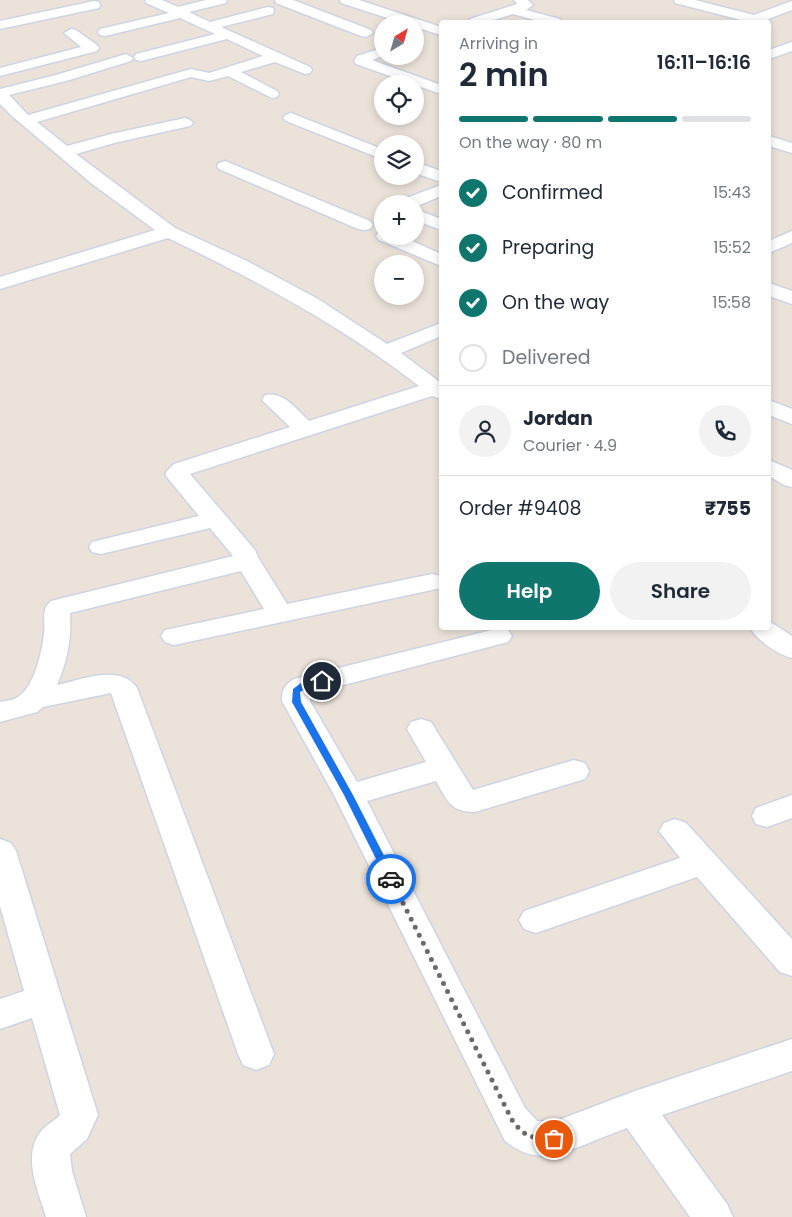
<!DOCTYPE html>
<meta charset="utf-8">
<style>
body{margin:0;font-family:Poppins,sans-serif;background:#f2f2f3;color:#1f2937;height:100vh;display:flex;flex-direction:column;font-size:19px;white-space:nowrap}
*{box-sizing:border-box;margin:0}
p{font-size:16px;color:#747a83}
.icon{flex:none;width:28px;height:28px;fill:none;stroke:currentColor;stroke-width:2;stroke-linecap:round;stroke-linejoin:round}
.map{position:relative;flex:1;overflow:hidden}
.panel{position:absolute;left:439px;top:20px;width:332px;height:610px;display:flex;flex-direction:column;background:#fff;border-radius:5px;box-shadow:0 2px 8px #0003}
.panel>*{flex:none}
.needle{width:32px;rotate:37deg}
.controls{position:absolute;left:374px;top:15px;display:grid;gap:10px}
.controls a{display:grid;place-items:center;width:50px;height:50px;border-radius:50%;background:#fff;box-shadow:0 2px 8px #0003;font-size:25px}
.pin{position:absolute;display:grid;place-items:center;width:42px;height:42px;color:#fff;margin:-21px;border:2px solid #fff;border-radius:50%;box-shadow:0 1px 5px #0007}
.courier{position:absolute;display:grid;place-items:center;width:50px;height:50px;margin:-25px;border:4px solid #1a73e8;border-radius:50%;background:#fff;color:#222;box-shadow:0 1px 6px #0007}
.headline em{font-style:normal;font-weight:600}
.headline div{display:flex;flex-direction:column-reverse}
.headline{display:flex;align-items:center;justify-content:space-between;height:85px;padding:0 20px}
h1{font-size:32px;font-weight:600;line-height:38px}
.bar{display:grid;grid-template-columns:repeat(4,1fr);gap:8px 5px;align-content:center;height:60px;padding:0 20px}
.bar i{height:6px;border-radius:4px;background:#e0e1e3}
.bar .current{background:#0f766e}
.bar p{grid-column:span 4}
.line{display:flex;align-items:center;gap:12px;padding:0 20px;border-top:1px solid #e0e1e3}
.line div{flex:1}
.round{display:grid;place-items:center;flex:none;width:52px;height:52px;border-radius:26px;background:#f2f2f3}
ol{padding:0 20px;list-style:none}
li{display:flex;align-items:center;gap:15px;height:55px}
li p{margin-inline-start:auto}
li .icon{padding:5px;border-radius:50%;background:#0f766e;color:#fff;stroke-width:4}
li:last-child{color:#747a83}
li i{width:28px;height:28px;border:2px solid #e0e1e3;border-radius:50%}
.button{display:flex;gap:10px;margin-top:auto;padding:10px 20px}
.button a{flex:1;height:58px;border-radius:30px;background:#0f766e;color:#fff;font-size:20px;font-weight:600;line-height:58px;text-align:center}
.button a+a{background:#f2f2f3;color:#1f2937}
.map>svg:first-child{display:block}
.lines{fill:none;stroke-linecap:round;stroke-linejoin:round}
.minor-casing{stroke:#cfd4e2;stroke-width:3}
.minor{fill:#fff;fill-rule:evenodd}
.route{fill:#1a73e8}
.done{stroke:#6d6a67;stroke-width:5;stroke-dasharray:0 9}
</style>
<div class="map">
<svg width="792" height="1217" viewBox="0 0 792 1217">
<rect width="100%" height="100%" fill="#ebe3da"/>
<g class="lines">
<!-- minor casing -->
<g class="minor-casing">
<g id="minor">
<path d="M145,0H162L178,7L206,0H227L226,3L189,12L210,22L268,7L273,8L274,11L273,14L221,27L310,67L312,70L310,73L305,74L275,62L241,72L277,91L279,94L277,97L272,98L228,76L209,81L191,77L37,122L67,146L111,134L185,118L190,120L193,123L190,126L114,143L76,154L175,228L247,261L318,299L387,344L441,323V336L401,353L441,383V399L432,396L190,474L255,550L259,559L287,604L432,574L441,576V588L174,645L165,642L161,636L165,630L264,609L241,571L70,613C72,638 67,662 57,685C80,680 121,663 137,688L274,1054L269,1065L256,1070L243,1065L238,1054L111,693L43,707L37,712L0,722V702C6,701 14,700 18,697C34,687 42,652 44,634C46,621 40,611 51,601L233,556L210,528L101,554L92,552L89,547L92,542L199,516L166,476V472L174,464L290,427L262,400L265,395C284,391 297,410 309,421L419,386C342,326 256,280 168,238L0,289V277L155,230L91,183L12,116L0,104V89L56,75L126,54L133,58L131,61L66,81L9,95L28,115L191,69L209,73L263,56L227,39L141,61L136,60L134,57L136,54L215,34L180,18L105,36L100,35L98,32L100,29L169,13L146,3Z"/>
<path d="M275,0H293L371,30L373,33L366,37L361,36L276,3Z"/>
<path d="M340,0H359L441,27V35L415,27V24H406L341,3Z"/>
<path d="M514,0H528L533,5L526,10L560,19L562,22H542L513,14L487,22H468L470,19L517,4Z"/>
<path d="M674,0H695L754,15L792,1V10L768,19L771,22L769,25V22H749L675,3Z"/>
<path d="M94,1L99,2L100,5L99,8L0,29V21Z"/>
<path d="M71,29L76,30L97,45L99,48L97,51L0,76V68L81,47L64,33Z"/>
<path d="M792,42V51L769,59V50Z"/>
<path d="M382,48L383,56L372,60L441,85V94L356,64L354,61L357,56Z"/>
<path d="M291,113L382,149V159L286,121L283,118L286,115Z"/>
<path d="M769,136L792,143V153L769,146Z"/>
<path d="M225,161L370,221L373,225L370,229L364,230L358,229L219,169L217,166L219,163Z"/>
<path d="M415,162L441,171V182L415,173Z"/>
<path d="M441,185V196L415,207V204H399L401,200Z"/>
<path d="M415,209L441,219V230L415,220Z"/>
<path d="M382,231V236H401L441,254V266L379,240L376,236L379,232Z"/>
<path d="M792,231V243L769,253V241Z"/>
<path d="M769,283L792,291V304L769,296Z"/>
<path d="M769,400L792,409V424L769,415Z"/>
<path d="M769,460L792,470V487L784,485L769,476Z"/>
<path d="M769,621L792,636V658C777,654 758,641 750,628H769Z"/>
<path d="M500,628L508,630L512,636L508,642L313,693L310,695V701L357,782L426,762L407,729L411,722L421,719L431,722L473,790L574,760L585,763L589,771L585,779L475,812C450,812 447,800 436,781L367,801L525,1108L537,1121L553,1122L635,1091L792,1039V1071L662,1115L727,1204L733,1217H690L627,1128C613,1133 598,1139 584,1145C552,1157 534,1163 505,1141L334,795L282,701C282,690 284,685 294,679Z"/>
<path d="M792,795V818L767,827L756,824L752,816L756,808Z"/>
<path d="M675,819L686,823L792,939V976L780,972L697,877L536,933L524,929L519,920L524,911L680,858L659,831L664,823Z"/>
<path d="M0,839L11,843L16,851L98,1115L87,1139L70,1154L72,1171L86,1217H46C38,1190 21,1155 42,1130C47,1124 55,1121 60,1115L32,1018L0,1029V999L24,991L0,906Z"/>
</g>
</g>
<!-- minor -->
<use href="#minor" class="minor"/>
</g>
<!-- route -->
<path class="route" d="M322,678L325,679V683L307,688L300,692L301,702L353,795L396,879L394,881H387L344,795L292,702L293,689L301,683Z"/>
<g class="lines">
<!-- done -->
<path class="done" d="M391,879L512,1120C525,1138 532,1138 554,1139"/>
</g>
</svg>
<div class="controls">
<a><svg class="needle" viewBox="-14 -14 28 28"><path d="M0-13l5 13h-10z" fill="#e53935"/><path d="M0 13l5-13h-10z" fill="#747a83"/></svg></a>
<a><svg class="icon" aria-label="locate" viewBox="0 0 24 24"><circle cx="12" cy="12" r="6"/><path d="M12 2v4M12 18v4M2 12h4M18 12h4"/></svg></a>
<a><svg class="icon" aria-label="layers" viewBox="0 0 24 24"><path d="M12 4l9 5-9 5-9-5zM3 14l9 5 9-5"/></svg></a>
<a>+</a>
<a>−</a>
</div>
<div class="pin" style="left:554px;top:1139px;background:#ea580c"><svg class="icon" aria-label="bag" viewBox="0 0 24 24"><path d="M5 8h14l-1 12H6zM9 8a3 3 0 0 1 6 0"/></svg></div>
<div class="pin" style="left:322px;top:681px;background:#1f2937"><svg class="icon" aria-label="home" viewBox="0 0 24 24"><path d="M3 11l9-7 9 7M6 9v11h12V9"/></svg></div>
<div class="courier" style="left:391px;top:879px"><svg class="icon" aria-label="car" viewBox="0 0 24 24"><path d="M5 17H2v-5l4-1 3-4h7l3 4 3 1v5h-3M9 17h6M6 11h13"/><circle cx="7" cy="17" r="2"/><circle cx="17" cy="17" r="2"/></svg></div>
<section class="panel">
<div class="headline"><div><h1>2 min</h1><p>Arriving in</p></div><em>16:11–16:16</em></div>
<div class="bar"><i class="current"></i><i class="current"></i><i class="current"></i><i></i><p>On the way · 80 m</p></div>
<ol>
<li><svg class="icon" aria-label="check" viewBox="0 0 24 24"><path d="M5 12l5 5 9-10"/></svg>Confirmed<p>15:43</p></li>
<li><svg class="icon" aria-label="check" viewBox="0 0 24 24"><path d="M5 12l5 5 9-10"/></svg>Preparing<p>15:52</p></li>
<li><svg class="icon" aria-label="check" viewBox="0 0 24 24"><path d="M5 12l5 5 9-10"/></svg>On the way<p>15:58</p></li>
<li><i></i>Delivered</li>
</ol>
<div class="line" style="height:90px"><a class="round"><svg class="icon" aria-label="person" viewBox="0 0 24 24"><circle cx="12" cy="8" r="4"/><path d="M4 21q1-7 8-7t8 7"/></svg></a><div><b>Jordan</b><p>Courier · 4.9</p></div><a class="round"><svg class="icon" aria-label="phone" viewBox="0 0 24 24"><path d="M5 4h4l2 5-3 2q2 4 5 5l2-3 5 2v4C11 20 4 13 5 4z"/></svg></a></div>
<div class="line" style="height:65px"><div>Order #9408</div><b>₹755</b></div>
<div class="button"><a>Help</a><a>Share</a></div>
</section>
</div>
